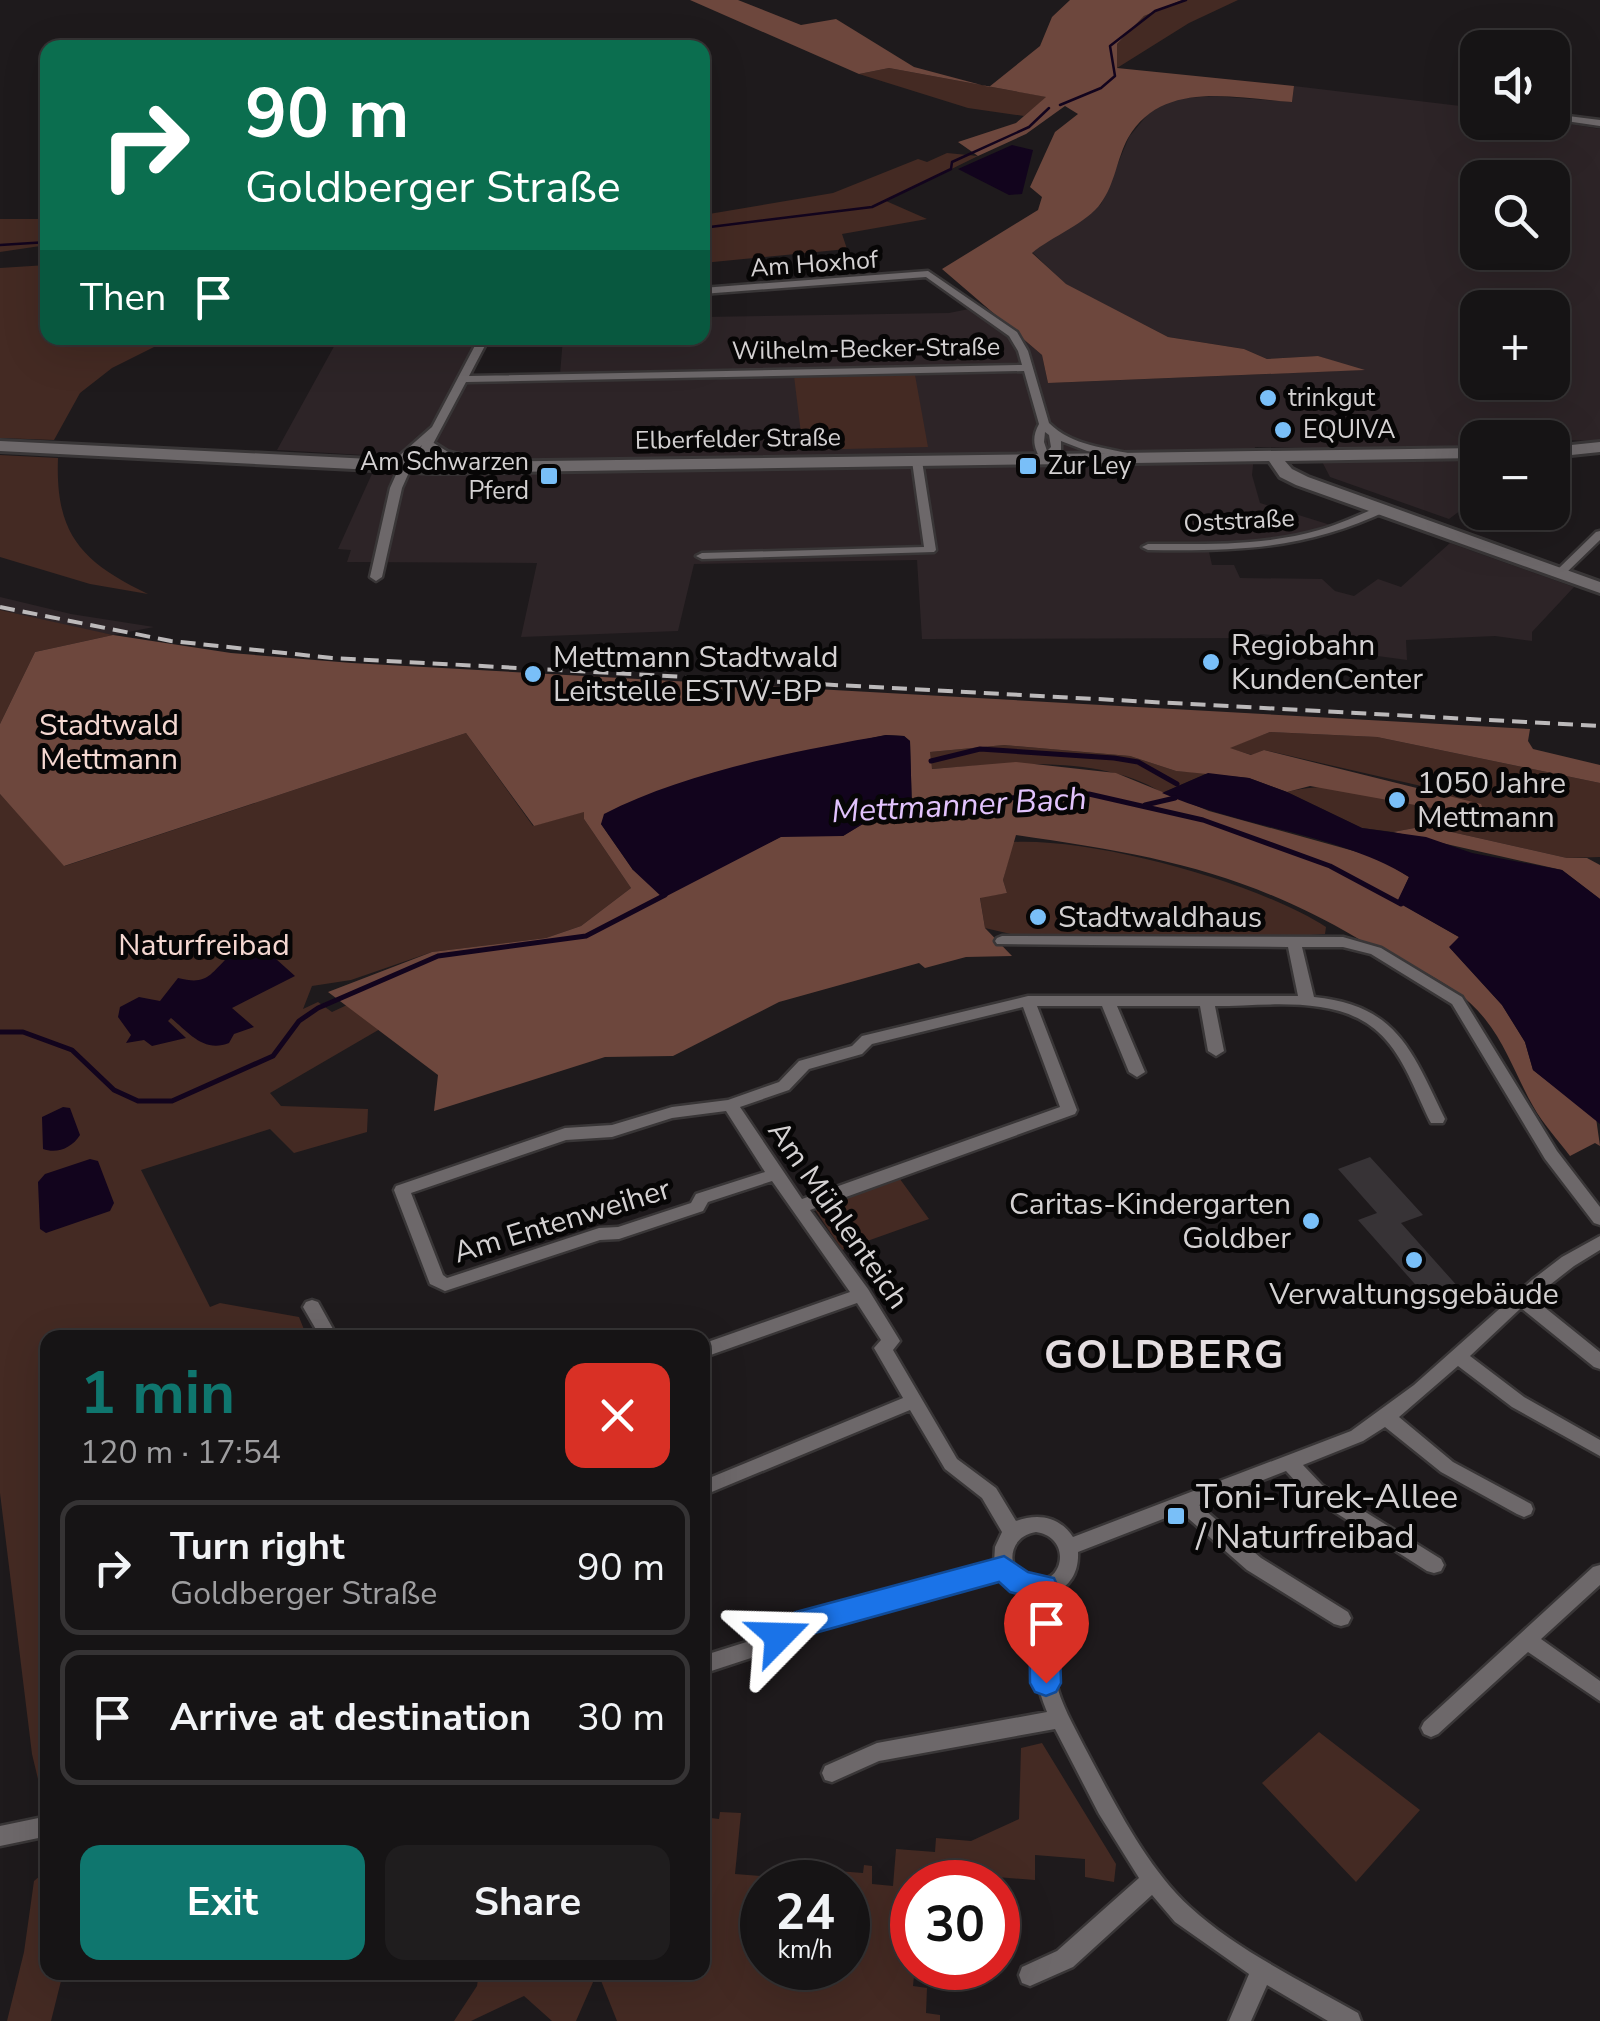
<!DOCTYPE html>
<meta charset="utf-8">
<style>
body{margin:0;font-family:"Nunito Sans",sans-serif;background:#1f1d1e;color:#f1f3f6;height:100vh;display:flex;flex-direction:column;font-size:38px;white-space:nowrap}
*{box-sizing:border-box;margin:0}
p{font-size:32px;color:#9e9ea0}
.icon{flex:none;width:55px;height:55px;fill:none;stroke:currentColor;stroke-width:2;stroke-linecap:round;stroke-linejoin:round}
.map{position:relative;flex:1;overflow:hidden}
.details{position:absolute;left:40px;top:1330px;width:670px;height:650px;display:flex;flex-direction:column;background:#161415;border-radius:20px;box-shadow:0 10px 40px #0002,0 0 0 2px #353334}
.details>*{flex:none}
.top-card{position:absolute;left:40px;top:40px;width:670px;height:305px;border-radius:20px;box-shadow:0 10px 40px #0002,0 0 0 2px #353334;background:#0b6e4f;color:#fff;overflow:hidden}
.tools{position:absolute;left:1460px;top:30px;display:grid;gap:20px}
.tools a{display:grid;place-items:center;width:110px;height:110px;border-radius:20px;background:#161415;box-shadow:0 10px 40px #0002,0 0 0 2px #353334;font-size:50px}
.speed{position:absolute;left:740px;top:1860px;display:flex;gap:20px;font-size:50px;font-weight:700;text-align:center}
.speed>*{display:grid;place-content:center;width:130px;height:130px;border-radius:50%;background:#161415;box-shadow:0 10px 40px #0002,0 0 0 2px #353334;line-height:1}
.speed small{font-size:25px;font-weight:400}
.speed .limit{border:15px solid #d22;background:#fff;color:#111}
.pin{position:absolute;display:grid;place-items:center;width:85px;height:85px;color:#fff;margin:-102px -42px;border-radius:50% 50% 50% 0;rotate:-45deg;box-shadow:0 0 10px #0007}
.pin .icon{rotate:45deg}
.me{position:absolute;width:110px;margin:-55px;rotate:68deg;stroke-linejoin:round;filter:drop-shadow(0 0 8px #0008)}
.turn{display:flex;align-items:center;gap:35px;height:210px;padding:0 40px;font-size:45px}
.turn .icon{width:130px;height:130px;stroke-width:2.5}
.turn b{display:block;font-size:70px;line-height:85px}
.then{display:flex;align-items:center;height:95px;padding:0 40px;background:#0003;gap:20px;font-size:38px}
.round{display:grid;place-items:center;flex:none;width:105px;height:105px;border-radius:20px;background:#1f1d1e}
.summary{display:flex;align-items:center;justify-content:space-between;height:170px;padding:0 40px}
h1{font-size:60px;font-weight:700;line-height:75px;color:#0f766e}
.action{display:flex;gap:20px;margin-top:auto;padding:20px 40px}
.action a{flex:1;height:115px;border-radius:20px;background:#0f766e;color:#fff;font-size:40px;font-weight:700;line-height:115px;text-align:center}
.action a+a{background:#1f1d1e;color:#f1f3f6}
ul{padding:0;list-style:none}
li{display:flex;align-items:center;gap:30px;height:135px;margin:0 20px 15px;padding:0 20px;border:5px solid #353334;border-radius:20px}
li div{flex:1}
li b{display:block;font-size:38px}
li em{font-style:normal}
.map>svg:first-child{display:block}
</style>
<div class="map">
<svg width="1600" height="2021" viewBox="0 0 1600 2021">
<rect width="100%" height="100%" fill="#1e1a1c"/>
<path fill="#2d2427" fill-rule="evenodd" d="M1294 86 1477 108 1478 122 1553 121 1600 129V441L1478 438 1477 445 1451 446 1476 499 1449 519 1330 477 1315 448 1255 447 1252 475 1260 503 1337 527 1291 540 1207 543 1212 565H1234L1240 578 1322 579 1335 591 1354 596 1378 579 1401 587 1450 543 1574 587 1532 632V641L1495 636 1406 640 1407 660 1297 645 1298 637 1260 634 1256 638 922 639 917 560 694 564 678 631 521 637 537 563 347 562 351 550 338 549 380 456 277 450 337 341 300 338H489L473 375 560 374 563 338H702L703 317 949 313 984 306 1042 355 1048 383 1360 370 1318 356 1267 359 1244 349 1168 337 1065 284 1032 252 1101 204 1129 137 1148 114 1171 99 1215 96 1292 102ZM1478 178H1552V252H1478ZM1478 308H1552V382H1478Z
M0 597 71 614 154 627 113 635 91 631 0 610Z"/>
<path fill="#442a23" fill-rule="evenodd" d="M1182 0H1238L1189 23 1117 68V44L1144 16Z
M889 68 1047 97 1024 116 968 108 859 74Z
M947 153 978 156 886 201 927 219 842 234 847 249 703 263V215L833 193 918 159 927 162Z
M0 219H47V245L0 252Z
M47 265 48 338H172L112 368 80 393 54 440 0 438V268Z
M915 375 928 447 803 450 794 376Z
M0 455 58 458C55 535 82 562 148 594L90 584 0 557Z
M0 610 113 635 35 652 0 724Z
M1270 732 1377 737 1600 783V857L1567 858 1425 826 1393 832 1362 828 1287 792C1324 782 1388 789 1430 788L1264 750 1252 755 1228 748Z
M466 733 533 826 586 811 584 819 631 888 581 926 546 938 432 952 351 980 312 986 303 1009 318 1002 332 1012 347 1005 380 1029 270 1093 281 1106 368 1109 367 1132 294 1153 270 1129 141 1170 210 1307 220 1303 299 1317 307 1337 48 1338 44 1804 32 1754 0 1493V794L65 866Z
M1004 745 1130 756 1176 771 1208 773 1162 793C1103 754 999 764 931 769L930 752Z
M1013 842C1096 838 1256 882 1326 927L1325 934 1265 938 1019 936 985 928 980 897 1007 893 1003 880Z
M897 1175 929 1219 842 1250 812 1205Z
M1319 1732 1420 1810 1356 1882 1262 1783Z
M1042 1743 1116 1864 1114 1882 1085 1877V1859L1035 1855V1880L984 1876 983 1882H912V1968H927L926 1977 914 1976 913 1986 927 1988 926 2013 940 2015V2021H617L598 1973 702 1972 703 1817 719 1819 720 1812 741 1813 735 1874 784 1878 786 1867 863 1873 864 1865 872 1866V1884L893 1886 896 1849 935 1852 936 1838 971 1841 1019 1819 1021 1748ZM762 1882H848V1968H762Z
M47 1870 48 1972 63 1973 51 2021H7L24 1952 34 1881Z
M479 1973V1972L597 1973 576 2021H552L524 1996 471 2021H454L477 1986Z"/>
<path fill="#6d473d" fill-rule="evenodd" d="M690 0H738L801 25 836 19 914 67 989 87 1040 46 1052 17 1070 0H1182L1144 16 1117 44V68L1294 86 1292 102C1236 98 1162 79 1128 138 1117 158 1115 184 1101 203 1087 223 1051 237 1032 253L1066 284 1168 337 1244 349 1267 359 1318 356 1365 370 1048 383 1042 355 942 269 1038 210 1042 197 1030 187 1055 132 1078 114 1065 106 1026 134 978 156 958 142 1016 123 1046 97 889 68 859 74Z
M113 635 231 653 352 663 1530 729 1528 741 1533 749 1600 765V783L1377 737 1270 732 1230 748 1251 755 1264 750 1481 804 1484 812 1465 814 1310 786 1287 792 1249 778 1176 771 1130 756 1004 745 930 752 932 769 1016 762 1116 773 1209 811 1379 858 1409 877 1398 902 1459 937 1450 948 1502 1005 1525 1042 1533 1070 1596 1118 1600 1146 1595 1143 1570 1156C1558 1140 1543 1124 1533 1106 1517 1078 1506 1045 1485 1019 1452 977 1401 964 1357 938 1241 870 1147 854 1016 835L1003 880 1007 893 980 898 985 928 1012 956 966 957 925 968 919 963 779 1002 673 1056 605 1057 434 1111 438 1075 328 992 432 952 546 938 581 926 631 888 584 819V812L534 826 466 733 64 866 0 794V724L35 652ZM886 735 904 736 910 741 912 810 871 819 843 836H782L703 876 633 870 601 824 679 786 762 761Z
M1425 826 1567 858H1587L1600 865V899L1562 870 1393 832Z"/>
<path fill="#12041d" d="M1012 145 1033 150 1022 194 1009 195 958 169Z
M886 735 904 736 910 741 912 810 871 819 843 836 781 837 663 898 633 870 601 824 604 814C685 772 796 751 886 735Z
M1208 773 1249 778 1287 792 1362 828 1426 837 1472 853 1562 870 1600 899V1124L1533 1070 1525 1042 1502 1005 1449 947 1459 937 1397 902 1409 877C1340 834 1239 827 1162 793Z
M257 942 295 976 232 1008 254 1027 234 1034 229 1043C204 1053 189 1033 171 1018L168 1021 186 1038 152 1046 144 1040 126 1043 131 1035 118 1017 120 1007 139 997 160 1001 178 978C206 985 209 976 227 958 235 951 247 946 257 942Z
M63 1107 70 1108 80 1135C72 1148 57 1154 43 1149L42 1117Z
M90 1159 98 1161 114 1203 110 1211 46 1233 40 1229 38 1182 45 1174Z"/>
<g fill="none" stroke-linecap="round" stroke-linejoin="round">
<path stroke="#12041d" stroke-width="2.5" d="M1060 105 1101 88 1115 76 1110 46 1155 11 1186 0
M702 228 872 207 951 169 952 162 1029 127 1049 108
M0 245 48 242"/>
<path stroke="#12041d" stroke-width="5" d="M931 761 980 749 1114 758 1138 762 1177 784
M909 803 1089 794 1203 820 1330 866 1401 904
M1145 805 1175 798
M0 1032H23L72 1050 114 1090 138 1101H172L273 1056 299 1021 318 1008 438 956 586 936 665 895"/>
</g>
<path fill="#373336" d="M1370 1157 1423 1215 1401 1223 1468 1298 1438 1310 1358 1220 1377 1213 1338 1169Z"/>
<g fill="none" stroke-linecap="round" stroke-linejoin="round">
<defs>
<path id="street" d="M1552 114 1600 120V126L1552 119Z
M928 271 1017 332 1028 351 1049 423C1072 446 1107 448 1137 455V459L1087 451 1061 441V450L1050 461H1042C1034 449 1031 438 1039 424L1024 371 466 382 426 457 410 470 402 488 382 577 376 581 370 577 390 488 399 468V456L432 427 479 338H489L469 376 1022 365 1018 351 1009 336 926 277 702 294V288ZM1045 432 1049 435 1051 447 1047 451 1044 442ZM422 445 417 455 410 460V457Z
M917 458 922 461 936 550 934 552 702 559 696 556 702 553 924 547 912 461Z
M1385 505 1391 508 1389 510C1305 550 1238 551 1148 550L1142 547 1148 544C1205 544 1264 546 1319 530 1342 524 1363 512 1385 505Z
M1600 531V540L1565 574H1557V570L1596 532Z
M1002 936 1343 937 1381 948 1462 997 1557 1151 1600 1207V1225L1594 1223 1545 1159 1452 1004 1371 954 1343 947H1302L1314 997C1397 1005 1412 1051 1445 1119L1443 1123H1431C1417 1096 1407 1064 1386 1040 1346 993 1271 1006 1215 1006L1224 1051 1216 1056 1208 1051 1200 1006H1117L1145 1072 1137 1077 1129 1072 1102 1006H1037L1077 1110 1075 1114 810 1210 868 1289 897 1336 900 1341 893 1350 957 1459 996 1488 1016 1521C1038 1513 1059 1516 1073 1537L1351 1431 1414 1385 1532 1280 1562 1257 1600 1236V1250L1574 1266 1533 1298 1600 1352V1369L1594 1367 1521 1308 1470 1356 1524 1397 1600 1440V1456L1512 1407 1458 1366 1399 1417 1453 1462 1531 1504 1533 1509 1531 1514 1524 1517 1517 1514 1441 1472 1385 1427 1363 1441 1303 1465 1322 1485 1441 1559 1444 1565 1441 1571 1434 1573 1427 1571 1308 1495 1286 1471 1199 1505 1261 1558 1348 1612 1351 1618 1348 1624 1341 1626 1334 1624 1247 1570 1181 1512 1078 1552C1079 1571 1071 1586 1053 1594 1052 1622 1049 1651 1055 1678 1060 1703 1074 1726 1085 1748 1113 1800 1146 1867 1190 1907 1238 1951 1302 1981 1358 2013L1361 2021H1328L1267 1985 1251 2021H1229L1249 1974 1175 1922 1152 1895 1073 1967 1030 1986 1022 1983 1019 1975 1022 1967 1057 1951 1139 1878 1099 1814 1055 1729 879 1761 832 1782 825 1780 822 1773 825 1766 877 1743 1047 1712C1031 1674 1031 1639 1034 1598L1011 1590 1000 1577 801 1632 769 1652 702 1674V1656L756 1639 796 1617 994 1563 995 1547 1002 1532 982 1498 945 1469 910 1410 702 1496V1481L903 1398 874 1348 881 1340 857 1303 702 1358V1344L850 1292 772 1181 708 1202 703 1211 619 1239 600 1240 445 1291 430 1284 428 1279 394 1190 396 1186 565 1128 612 1125 672 1107 728 1100 779 1082 799 1061 852 1046 862 1036 1028 996H1298L1288 947 997 944 995 941 997 938ZM1023 1007 1060 1107 802 1199 740 1107 789 1090 809 1069 862 1054 872 1044ZM726 1111 765 1172 696 1194 691 1203 618 1227 599 1228 447 1278 443 1275 411 1193 566 1140 612 1137 672 1118ZM1036 1532C1053 1534 1065 1549 1058 1567 1054 1576 1048 1579 1040 1580 1007 1586 1001 1537 1036 1532Z
M312 1300 318 1302 338 1338H321L303 1307 306 1302Z
M1600 1565V1585L1541 1639 1600 1681V1701L1528 1652 1438 1734 1431 1737 1424 1734 1421 1728 1424 1722 1593 1567Z
M48 1816V1836L0 1846V1826Z"/>
<path id="secondary" d="M429 440 448 452 472 458 473 462 1478 448V458L1285 461 1292 469 1308 477 1600 582V593L1296 485 1280 477 1269 461 434 473 0 451V441L452 463 437 459 423 448V442Z
M1600 442V452L1552 457V447Z"/>
</defs>
<use href="#street" stroke="#393637" stroke-width="5"/>
<use href="#secondary" stroke="#393637" stroke-width="6"/>
<use href="#street" fill="#6d686a" fill-rule="evenodd"/>
<use href="#secondary" fill="#6d686a" fill-rule="evenodd"/>
<path stroke="#bcb9ba" stroke-width="4" stroke-dasharray="15 8" stroke-linecap="butt" d="M0 607 171 641 332 658 1600 726"/>
</g>
<path fill="#1a73e8" stroke="#114b97" stroke-width="2.5" d="M1004 1556 1028 1572 1054 1578 1058 1587 1061 1683 1056 1692 1046 1696 1035 1692 1030 1683 1029 1597 1010 1592 999 1582 804 1636 779 1649 768 1645 764 1636 768 1627 796 1612Z"/>
<g fill="#79bff8" stroke="#070606" stroke-width="4">
<circle cx="1268" cy="398" r="10"/>
<circle cx="1283" cy="430" r="10"/>
<rect x="1018" y="456" width="20" height="20" rx="5"/>
<rect x="539" y="466" width="20" height="20" rx="5"/>
<circle cx="1211" cy="662" r="10"/>
<circle cx="533" cy="674" r="10"/>
<circle cx="1397" cy="800" r="10"/>
<circle cx="1038" cy="917" r="10"/>
<circle cx="1311" cy="1221" r="10"/>
<circle cx="1414" cy="1260" r="10"/>
<rect x="1166" y="1506" width="20" height="20" rx="5"/>
</g>
<g text-anchor="middle" dominant-baseline="central" stroke-width="10" stroke-linejoin="round" paint-order="stroke">
<g font-size="25" fill="#d4d1d2" stroke="#070606">
<text transform="translate(814 264) rotate(-4)">Am Hoxhof</text>
<text transform="translate(866 349) rotate(-1)">Wilhelm-Becker-Straße</text>
<text transform="translate(738 439) rotate(-1)">Elberfelder Straße</text>
<text transform="translate(1239 521) rotate(-3)">Oststraße</text>
</g>
<g font-size="25" fill="#d4d1d2" stroke="#070606" text-anchor="start">
<text x="1288" y="398">trinkgut</text>
<text x="1303" y="430">EQUIVA</text>
<text x="529" y="462" text-anchor="end">Am Schwarzen<tspan x="529" dy="29">Pferd</tspan></text>
<text x="1048" y="466">Zur Ley</text>
</g>
<g font-size="30" fill="#d4d1d2" stroke="#070606" text-anchor="start">
<text x="1231" y="645">Regiobahn<tspan x="1231" dy="34">KundenCenter</tspan></text>
<text x="553" y="657">Mettmann Stadtwald<tspan x="553" dy="34">Leitstelle ESTW-BP</tspan></text>
<text x="1417" y="783">1050 Jahre<tspan x="1417" dy="34">Mettmann</tspan></text>
<text x="1058" y="917">Stadtwaldhaus</text>
<text x="1291" y="1204" text-anchor="end">Caritas-Kindergarten<tspan x="1291" dy="34">Goldber</tspan></text>
<text x="1414" y="1294" text-anchor="middle">Verwaltungsgebäude</text>
</g>
<g font-size="30" fill="#f5d8d1" stroke="#070606">
<text x="109" y="725">Stadtwald<tspan x="109" dy="34">Mettmann</tspan></text>
<text x="204" y="945">Naturfreibad</text>
</g>
<g font-size="30" fill="#d4d1d2" stroke="#070606">
<text transform="translate(838 1215) rotate(55)">Am Mühlenteich</text>
<text transform="translate(562 1221) rotate(-17)">Am Entenweiher</text>
</g>
<g font-size="32" font-style="italic" fill="#e2c3fd" stroke="#070606">
<text transform="translate(959 805) rotate(-3)">Mettmanner Bach</text>
</g>
<g font-size="35" fill="#d4d1d2" stroke="#070606" text-anchor="start">
<text x="1196" y="1496">Toni-Turek-Allee<tspan x="1196" dy="40">/ Naturfreibad</tspan></text>
</g>
<g font-size="40" font-weight="bold" letter-spacing="2.5" fill="#e4dde0" stroke="#070606">
<text x="1165" y="1355">GOLDBERG</text>
</g>
</g>
</svg>
<div class="tools">
<a><svg class="icon" aria-label="sound" viewBox="0 0 24 24"><path d="M4 9h4l5-4v14l-5-4H4zM17 9q2 3 0 6"/></svg></a>
<a><svg class="icon" aria-label="search" viewBox="0 0 24 24"><circle cx="10" cy="10" r="6"/><path d="M15 15l6 6"/></svg></a>
<a>+</a>
<a>−</a>
</div>
<div class="speed"><div>24<small>km/h</small></div><div class="limit">30</div></div>
<div class="pin" style="left:1046px;top:1683px;background:#d93025"><svg class="icon" aria-label="arrive" viewBox="0 0 24 24"><path d="M6 21V4h12l-3 4 3 4H6"/></svg></div>
<svg class="me" style="left:779px;top:1636px" viewBox="-20 -20 40 40"><path d="M0-17L14 15 0 8-14 15z" fill="#1a73e8" stroke="#fff" stroke-width="4"/></svg>
<div class="top-card">
<div class="turn"><svg class="icon" aria-label="right" viewBox="0 0 24 24"><path d="M7 20v-9h11M14 6l5 5-5 5"/></svg><div><b>90 m</b>Goldberger Straße</div></div>
<div class="then">Then<svg class="icon" aria-label="arrive" viewBox="0 0 24 24"><path d="M6 21V4h12l-3 4 3 4H6"/></svg></div>
</div>
<section class="details">
<div class="summary"><div><h1>1 min</h1><p>120 m · 17:54</p></div><a class="round" style="background:#d93025;color:#fff"><svg class="icon" aria-label="close" viewBox="0 0 24 24"><path d="M6 6l12 12M18 6L6 18"/></svg></a></div>
<ul>
<li><svg class="icon" aria-label="right" viewBox="0 0 24 24"><path d="M7 20v-9h11M14 6l5 5-5 5"/></svg><div><b>Turn right</b><p>Goldberger Straße</p></div><em>90 m</em></li>
<li><svg class="icon" aria-label="arrive" viewBox="0 0 24 24"><path d="M6 21V4h12l-3 4 3 4H6"/></svg><div><b>Arrive at destination</b></div><em>30 m</em></li>
</ul>
<div class="action"><a>Exit</a><a>Share</a></div>
</section>
</div>
